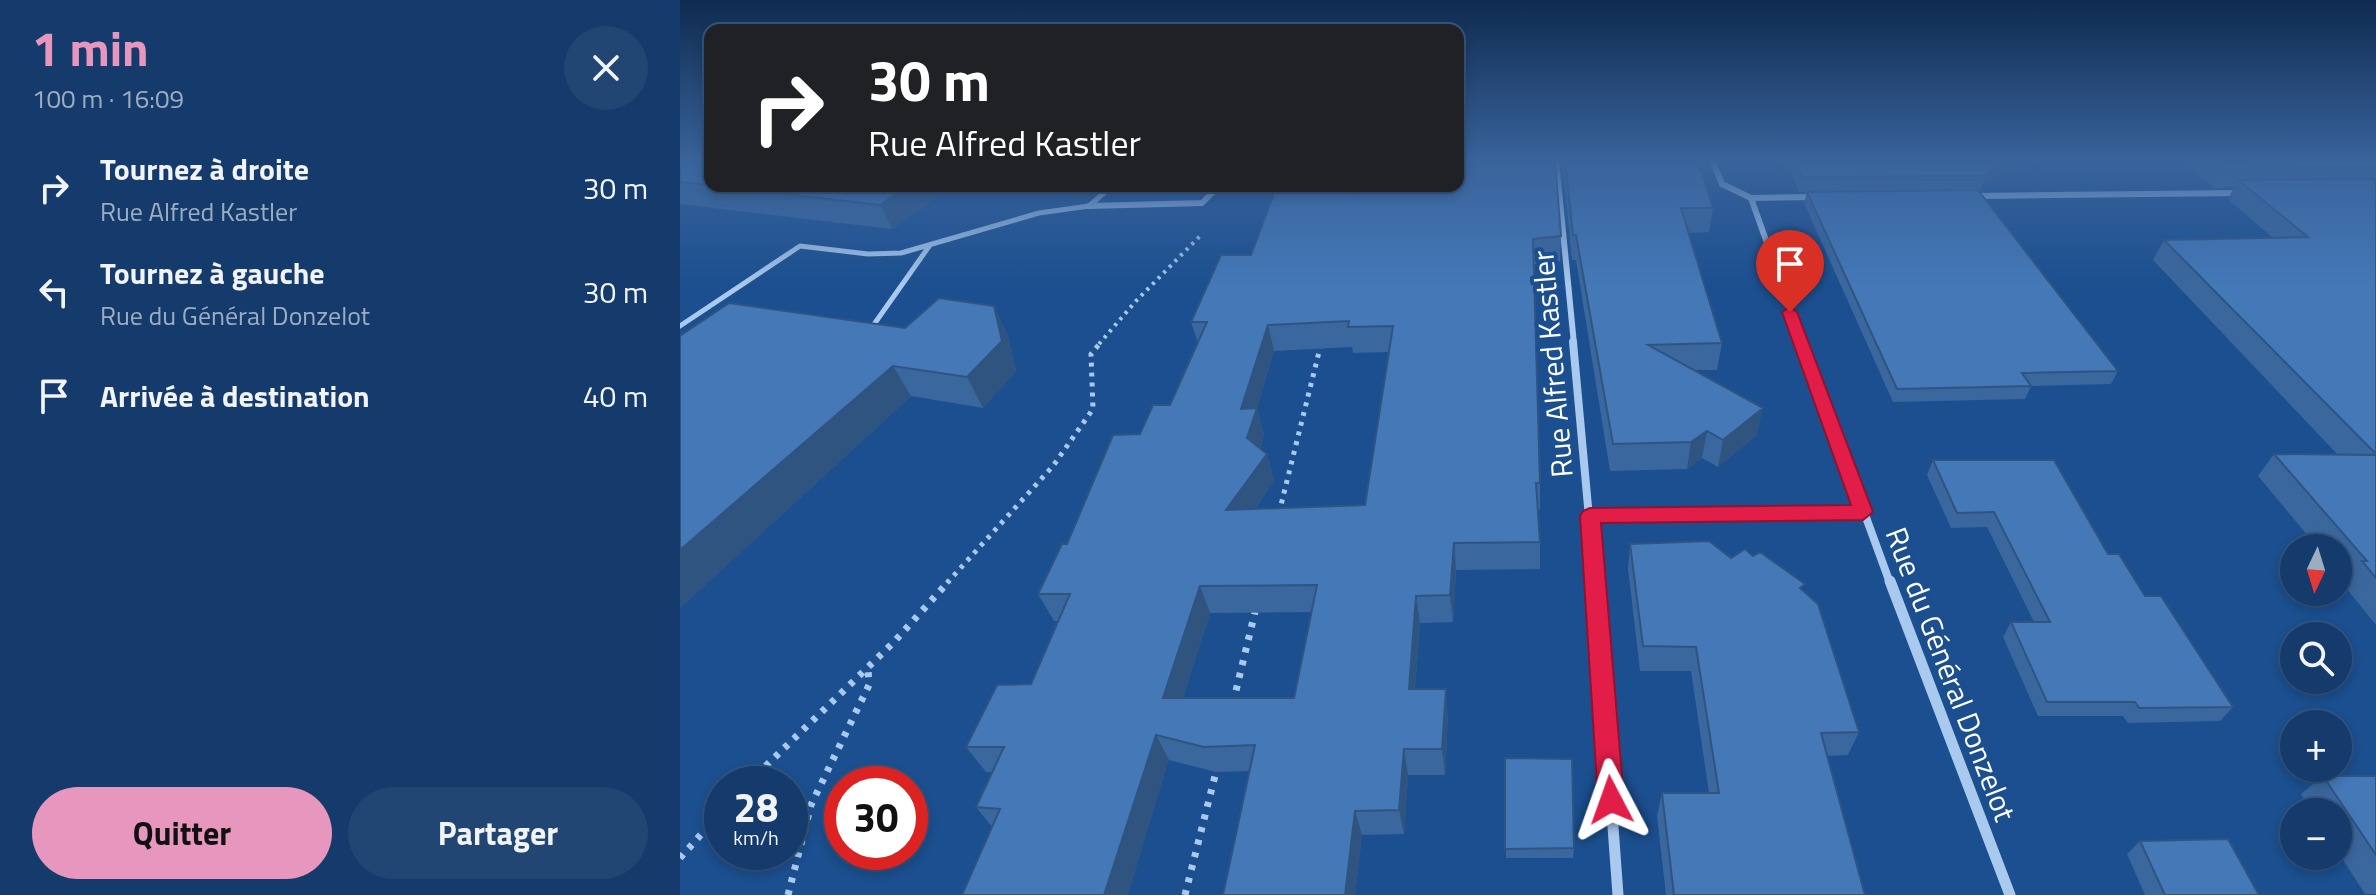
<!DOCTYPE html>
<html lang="fr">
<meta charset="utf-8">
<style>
body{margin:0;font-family:"Titillium Web",sans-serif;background:#214673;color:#f1f3f6;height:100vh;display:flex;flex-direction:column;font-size:30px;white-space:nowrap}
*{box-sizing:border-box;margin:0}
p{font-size:26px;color:#9dadc1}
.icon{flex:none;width:44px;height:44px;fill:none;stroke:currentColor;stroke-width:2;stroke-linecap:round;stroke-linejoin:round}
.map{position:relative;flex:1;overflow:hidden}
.details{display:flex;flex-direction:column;background:#143b6b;width:680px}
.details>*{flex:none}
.top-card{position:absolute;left:24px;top:24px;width:760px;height:168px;border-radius:16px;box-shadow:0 4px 12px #0003,0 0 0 2px #33557e;background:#202124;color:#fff;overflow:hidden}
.needle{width:52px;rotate:184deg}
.buttons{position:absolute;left:1600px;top:534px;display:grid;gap:16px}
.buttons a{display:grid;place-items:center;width:72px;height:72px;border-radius:50%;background:#143b6b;box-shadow:0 4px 12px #0003,0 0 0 2px #33557e;font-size:40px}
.speed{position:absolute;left:24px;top:766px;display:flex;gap:16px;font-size:40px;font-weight:700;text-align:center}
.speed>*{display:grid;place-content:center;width:104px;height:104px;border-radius:50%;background:#143b6b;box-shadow:0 4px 12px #0003,0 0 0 2px #33557e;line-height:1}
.speed small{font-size:20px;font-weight:400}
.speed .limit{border:12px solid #d22;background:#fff;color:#111}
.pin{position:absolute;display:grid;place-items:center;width:68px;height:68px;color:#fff;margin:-82px -34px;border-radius:50% 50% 50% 0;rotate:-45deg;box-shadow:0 0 8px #0007}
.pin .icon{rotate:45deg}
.me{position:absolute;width:88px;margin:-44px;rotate:356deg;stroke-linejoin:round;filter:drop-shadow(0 0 6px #0008)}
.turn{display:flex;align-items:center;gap:28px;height:168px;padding:0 32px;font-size:36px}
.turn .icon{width:104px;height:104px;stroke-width:2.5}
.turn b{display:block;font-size:56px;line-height:68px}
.round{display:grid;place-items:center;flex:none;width:84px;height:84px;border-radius:42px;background:#214673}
.head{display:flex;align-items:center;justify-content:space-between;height:136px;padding:0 32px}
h1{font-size:48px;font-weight:700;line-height:60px;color:#e797bd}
.button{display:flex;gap:16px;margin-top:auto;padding:16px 32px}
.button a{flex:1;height:92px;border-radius:48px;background:#e797bd;color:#111;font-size:32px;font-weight:700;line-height:92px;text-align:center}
.button a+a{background:#214673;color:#f1f3f6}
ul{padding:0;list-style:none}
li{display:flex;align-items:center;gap:24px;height:104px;padding:0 32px}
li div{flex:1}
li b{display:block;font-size:30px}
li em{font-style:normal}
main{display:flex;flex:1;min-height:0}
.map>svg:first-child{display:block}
</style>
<main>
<section class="details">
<div class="head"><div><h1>1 min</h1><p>100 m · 16:09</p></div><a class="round"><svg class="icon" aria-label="close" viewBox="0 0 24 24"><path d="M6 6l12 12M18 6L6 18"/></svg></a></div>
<ul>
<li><svg class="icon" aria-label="right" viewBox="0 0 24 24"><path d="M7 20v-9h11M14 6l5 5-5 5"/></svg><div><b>Tournez à droite</b><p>Rue Alfred Kastler</p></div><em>30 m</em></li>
<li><svg class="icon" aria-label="left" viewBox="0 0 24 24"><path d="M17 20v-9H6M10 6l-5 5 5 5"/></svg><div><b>Tournez à gauche</b><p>Rue du Général Donzelot</p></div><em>30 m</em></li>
<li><svg class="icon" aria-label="arrive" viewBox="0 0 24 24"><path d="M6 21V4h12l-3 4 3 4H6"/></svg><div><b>Arrivée à destination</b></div><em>40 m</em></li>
</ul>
<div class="button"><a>Quitter</a><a>Partager</a></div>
</section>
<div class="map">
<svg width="1696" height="895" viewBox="0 0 1696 895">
<rect width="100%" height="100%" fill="#1b4f8f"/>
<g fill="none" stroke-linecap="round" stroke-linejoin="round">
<path stroke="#a9c9ee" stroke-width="4" stroke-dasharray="3 5" stroke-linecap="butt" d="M419 344 456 301 520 236"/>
<path stroke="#a9c9ee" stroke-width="5" stroke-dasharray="4 6" stroke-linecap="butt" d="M599 513 641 344
M267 583 373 466 413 409 411 354 421 342"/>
<path stroke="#a9c9ee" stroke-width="7" stroke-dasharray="5 8" stroke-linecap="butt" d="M553 703 575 612
M67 784 213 643 269 581
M0 858 42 811
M108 895 131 805 189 685 188 668
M505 895 536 772"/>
<path stroke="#a9c9ee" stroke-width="5" d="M0 326 120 246 188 254 221 253 359 213 409 206 432 186
M190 330 250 245"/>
<path stroke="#a9c9ee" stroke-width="6" d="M876 160 894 344
M1032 160 1042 184 1071 198 1135 197
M1293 196 1559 193
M1071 198 1123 344
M409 206 522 203 539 186"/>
<path stroke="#a9c9ee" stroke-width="8" d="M893 342 915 583
M1122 342 1210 583
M910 516 1183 512"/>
<path stroke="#a9c9ee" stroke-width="11" d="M915 581 938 895
M1210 581 1330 895"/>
</g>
<path fill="#3a679d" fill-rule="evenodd" d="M0 160H30V186H272L212 229 0 204Z
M882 160H1011L1033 208 1029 232 1008 233 1042 343 1037 370H1014L1077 435 1038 467 1022 458 1007 469 930 471 896 260H892Z
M1106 160H1336L1300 190 1119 192Z
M1502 160H1696V625L1662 583 1665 580 1658 572V548H1638L1578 476 1594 454 1658 455 1473 260 1484 240 1593 238 1548 199 1554 187 1534 188Z
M597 186H686L685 188 881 236 880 261 854 264 860 483V510H858L860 542V569L776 570 773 622 740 623 735 689 768 715 765 775H728L724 834 682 835 675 895H543L570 771 536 772 489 760 312 827 296 807 312 772H306L286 747 351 684 378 621H374L358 594 387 544 460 434 490 405 518 343 511 322 571 255ZM672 347 673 353 709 352 685 505 575 509 594 481 587 454 580 449 584 435 577 408 594 351ZM632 612 614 698H503L530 613Z
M1127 192 1438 371 1431 384 1351 386 1345 399 1213 402 1124 203Z
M314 306 328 336 336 371 303 408 231 396 0 608 225 328Z
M1253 460 1428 554 1465 596 1553 707 1540 721 1448 723 1443 716H1358L1323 637 1331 622H1354L1307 527 1271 528 1247 475Z
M950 544 1051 558 1073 556 1123 590 1179 732 1168 755 1147 756 1185 895H986L977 816 982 793H1029L1011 671H960L948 569Z
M825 758 894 848 893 858H826Z
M1643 776H1696V894H1685L1658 852V812H1632L1621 794Z
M1460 841 1579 895H1465L1447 854Z"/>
<path fill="#305480" d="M1324 160H1336L1300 190 1305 176Z
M227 186H272L212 229 200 205Z
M676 186H686L678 217 674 193Z
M314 306 328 336 336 371 303 408 287 377Z
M588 325 594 351 577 408 584 435 575 465 561 409Z
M213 366 231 396 0 608V550Z
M1083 408 1077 435 1038 467 1043 440Z
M1027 431 1022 458 1007 469 1011 442Z
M587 454 594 481 555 537 546 510Z
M774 543 776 570 773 622 770 595Z
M520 586 530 613 495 724 483 698Z
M736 596 740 623 733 715 729 689Z
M766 689 768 715 765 775 762 749Z
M476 735 489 760 448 895H424Z
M724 749 728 775 724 834 719 810Z
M675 811 682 835 675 895H665Z"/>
<path fill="#4478b7" stroke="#305480" stroke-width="2" fill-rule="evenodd" d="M0 160H30V185L0 182Z
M778 160H875L881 236 853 239 860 483H856L860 542 774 543 770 595 736 596 729 689H766L762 749H724L719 810 675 811 665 895H543L575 745 524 747 476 735 424 895H282L320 809 296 807 324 747H286L317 685 351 684 390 594H358L382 544H387L433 435 460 434 473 405H490L527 322H511L541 255H571L597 186H676L674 193 690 186H778ZM669 321 668 327 713 326 685 505 546 510 587 454 567 438 577 408 561 409 588 325ZM637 585 614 698H483L520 586Z
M885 160H1011L1018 163 1033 208H1001L1042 343 968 345 1083 408 1043 440 1027 431 1011 442 933 444 896 235H893Z
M1115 160H1324L1305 176 1122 177Z
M1534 160H1696V167L1544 169Z
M1696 179V454L1484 240 1628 237 1558 180Z
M36 186H227L200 205Z
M1298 190 1438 371 1342 373 1351 386 1217 389 1127 192Z
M259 298 314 306 322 341 287 377 213 366 0 550V336L49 303 225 328Z
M1594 454 1696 455V578L1682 561H1687Z
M1253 460H1374L1428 554H1439L1465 596H1481L1553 707 1459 708 1455 702H1367L1331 622H1370L1314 512 1277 513Z
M1029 541 1051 558 1065 549 1073 556 1080 552 1125 584 1120 588 1138 604 1179 732 1141 733 1185 895H994L982 793H1039L1016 647 963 646 950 544Z
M825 758 892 759 894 848 825 849Z
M1643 776H1696V855Z
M1548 839 1579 895H1485L1460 841Z"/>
<linearGradient id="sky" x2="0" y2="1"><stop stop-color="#0f2b4f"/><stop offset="0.56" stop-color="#39639b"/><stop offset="1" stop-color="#39639b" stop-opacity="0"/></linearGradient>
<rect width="1696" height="286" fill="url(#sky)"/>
<path fill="#e11d48" stroke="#92132f" stroke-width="2" d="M1110 307 1117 312 1193 512 1183 520 921 523 944 800 940 809 931 812 922 809 918 800 900 516 903 511 910 508 1171 505 1102 312Z"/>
<g text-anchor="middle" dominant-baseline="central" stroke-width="8" stroke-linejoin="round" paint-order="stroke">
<g font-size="30" fill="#fff" stroke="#1b4f8f">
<text transform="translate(872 364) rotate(-95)">Rue Alfred Kastler</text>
<text transform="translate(1271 674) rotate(69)">Rue du Général Donzelot</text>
</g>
</g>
</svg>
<div class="buttons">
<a><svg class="needle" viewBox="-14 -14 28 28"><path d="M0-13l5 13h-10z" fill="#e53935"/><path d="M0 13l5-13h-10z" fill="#9dadc1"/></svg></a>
<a><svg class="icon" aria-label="search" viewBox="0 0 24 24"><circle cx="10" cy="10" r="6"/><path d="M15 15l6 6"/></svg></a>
<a>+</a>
<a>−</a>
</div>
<div class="speed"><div>28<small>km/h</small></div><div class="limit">30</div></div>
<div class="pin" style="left:1110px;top:312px;background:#d93025"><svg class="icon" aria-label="arrive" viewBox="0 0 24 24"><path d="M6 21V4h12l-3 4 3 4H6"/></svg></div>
<svg class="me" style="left:931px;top:800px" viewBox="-20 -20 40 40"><path d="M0-17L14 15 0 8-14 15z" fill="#e11d48" stroke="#fff" stroke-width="4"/></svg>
<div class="top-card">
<div class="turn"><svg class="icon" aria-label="right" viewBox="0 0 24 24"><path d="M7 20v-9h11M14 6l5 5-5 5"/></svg><div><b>30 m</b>Rue Alfred Kastler</div></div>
</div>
</div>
</main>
